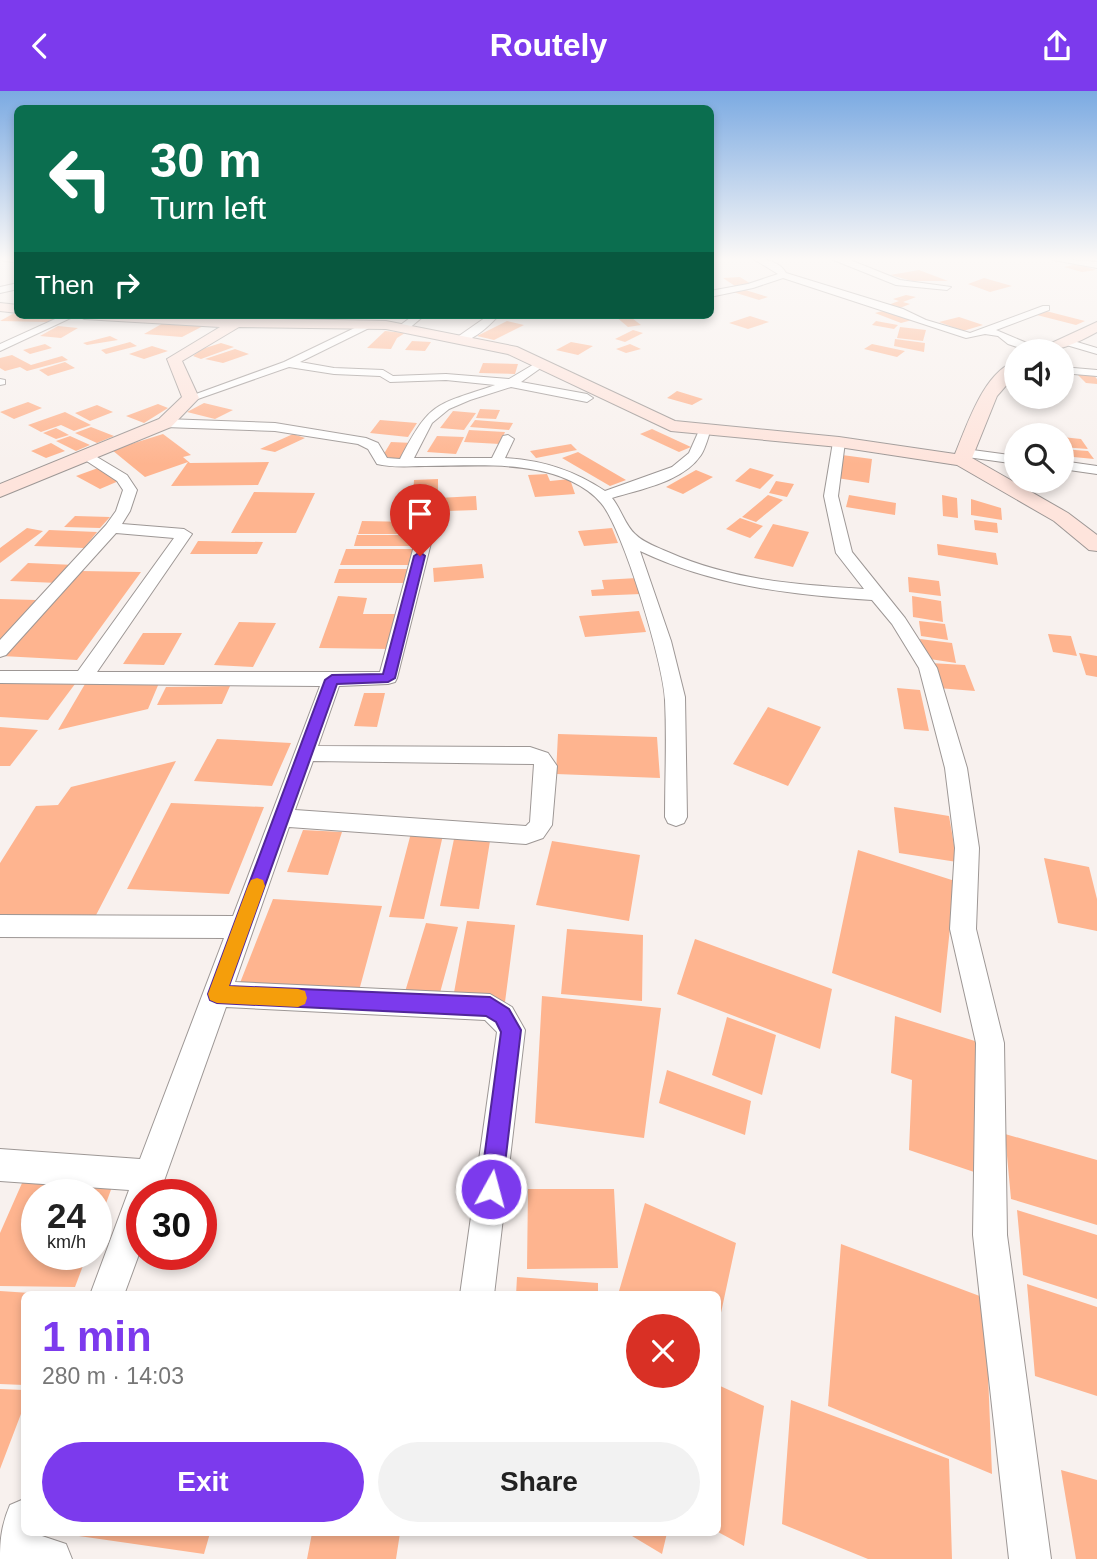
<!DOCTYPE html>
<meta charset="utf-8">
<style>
body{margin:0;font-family:Helvetica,sans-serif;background:#f2f2f2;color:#222;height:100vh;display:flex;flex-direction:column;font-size:26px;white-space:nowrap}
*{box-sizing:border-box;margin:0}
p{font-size:23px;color:#767676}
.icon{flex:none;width:38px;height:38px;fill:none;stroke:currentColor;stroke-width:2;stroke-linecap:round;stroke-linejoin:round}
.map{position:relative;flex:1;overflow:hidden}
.details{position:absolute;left:21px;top:1200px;width:700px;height:245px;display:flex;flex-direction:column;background:#fff;border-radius:10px;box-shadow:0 4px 10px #0003}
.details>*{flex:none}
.guide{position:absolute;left:14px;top:14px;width:700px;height:214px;border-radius:10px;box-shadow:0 4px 10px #0003;background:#0b6e4f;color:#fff;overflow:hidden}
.tools{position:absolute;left:1004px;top:248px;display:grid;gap:14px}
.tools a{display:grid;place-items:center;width:70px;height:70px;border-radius:50%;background:#fff;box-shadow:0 4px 10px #0003;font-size:35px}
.speed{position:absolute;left:21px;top:1088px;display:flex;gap:14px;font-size:35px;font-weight:700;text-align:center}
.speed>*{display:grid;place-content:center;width:91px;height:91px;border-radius:50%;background:#fff;box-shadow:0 4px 10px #0003;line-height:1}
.speed small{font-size:18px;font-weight:400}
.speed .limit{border:10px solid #d22;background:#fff;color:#111}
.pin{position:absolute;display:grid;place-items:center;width:60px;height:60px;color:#fff;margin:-72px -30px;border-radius:50% 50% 50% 0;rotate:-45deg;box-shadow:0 0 7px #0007}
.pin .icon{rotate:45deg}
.me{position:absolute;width:77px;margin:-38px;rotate:7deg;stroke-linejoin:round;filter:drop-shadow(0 0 5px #0008)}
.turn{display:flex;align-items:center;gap:24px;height:147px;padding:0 21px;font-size:32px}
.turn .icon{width:91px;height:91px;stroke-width:2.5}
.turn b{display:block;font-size:49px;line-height:60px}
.then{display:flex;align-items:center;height:66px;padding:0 21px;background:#0003;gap:14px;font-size:26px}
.round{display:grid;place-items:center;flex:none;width:74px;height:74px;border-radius:37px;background:#f2f2f2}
.overview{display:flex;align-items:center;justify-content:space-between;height:119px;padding:0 21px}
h1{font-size:42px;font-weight:700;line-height:52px;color:#7c3aed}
.primary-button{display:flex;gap:14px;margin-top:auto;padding:14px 21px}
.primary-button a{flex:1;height:80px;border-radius:42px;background:#7c3aed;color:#fff;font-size:28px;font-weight:700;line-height:80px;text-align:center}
.primary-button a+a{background:#f2f2f2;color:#222}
header{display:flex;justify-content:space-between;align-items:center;height:91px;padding:0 21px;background:#7c3aed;color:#fff;font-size:32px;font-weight:700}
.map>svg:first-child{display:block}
</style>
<header><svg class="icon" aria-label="back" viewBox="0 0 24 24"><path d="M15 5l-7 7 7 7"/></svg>Routely<svg class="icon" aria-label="share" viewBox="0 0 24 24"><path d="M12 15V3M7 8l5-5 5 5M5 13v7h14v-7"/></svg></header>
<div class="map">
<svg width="1097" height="1468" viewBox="0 0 1097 1468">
<rect width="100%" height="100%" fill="#f8f1ee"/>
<path fill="#feb48f" d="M1078 173 1096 179 1082 181 1064 176Z
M919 179 948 190H912L890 184Z
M740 186 751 193 735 195 723 187Z
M984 187 1012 195 990 201 968 193Z
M742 198 768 206 759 209 733 201Z
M906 204 916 206 903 211 910 213 900 217 888 214 899 210 893 208Z
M886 219 912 229 901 232 875 222Z
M1042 219 1085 230 1076 234 1033 223Z
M18 220V224H60L49 231 0 230Z
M628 224 641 234 628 236 615 225Z
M750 225 769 231 748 238 729 232Z
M959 226 983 234 963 240 939 231Z
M507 230 524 234 494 249 477 245Z
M876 230 898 234 894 238 872 234Z
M165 231 207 233 182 246 144 243Z
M58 235 78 237 61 247 40 245Z
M900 236 926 239 923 250 897 247Z
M633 239 643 242 625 251 615 248Z
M385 240 405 242 397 247 391 258 367 257Z
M110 245 118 249 87 254 83 252Z
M895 248 925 252 924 261 894 255Z
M412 250 431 251 425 260 405 259Z
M130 251 137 255 106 263 101 259Z
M571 251 593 255 578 264 556 259Z
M221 252 234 256 201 268 193 265 202 258Z
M45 253 52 257 30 263 23 259Z
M630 253 641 258 626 262 616 258Z
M872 253 905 260 897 266 864 258Z
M152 255 168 260 144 268 129 263Z
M235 258 249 263 223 272 205 268Z
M12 264 31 274 62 265 68 269 27 280 20 276 5 280 0 277V267Z
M65 271 75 277 48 285 39 279Z
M483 272 518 273 515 283 479 282Z
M1076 282H1092L1097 288V293L1086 292Z
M677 300 703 308 692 314 667 307Z
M28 311 42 317 14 328 0 321Z
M204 312 233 319 215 328 187 321Z
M158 313 168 317 144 332 126 325Z
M97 314 113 321 90 330 75 322Z
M480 318 500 319 496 328 476 327Z
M453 320 476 322 464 339 440 337Z
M65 321 91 334 74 340 61 334 41 341 28 334Z
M380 329 417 332 408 346 370 342Z
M475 329 513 332 509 339 470 336Z
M91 336 114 345 97 352 75 342Z
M56 337 69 344 56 348 43 342Z
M652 338 691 356 679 361 640 343Z
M469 339 505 341 500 353 464 351Z
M163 343 191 364 183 366 190 372 269 371 258 394 171 395 188 371 145 386 112 359Z
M293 343 305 347 275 361 260 358Z
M70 345 90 354 76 360 56 350Z
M437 345 464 346 456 363 427 361Z
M1062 346 1081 348 1088 358 1062 356Z
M391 351 413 352 404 368 382 366Z
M51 352 65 360 46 367 31 360Z
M571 353 577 359 536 367 530 360Z
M1062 358 1088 360 1094 368 1063 365Z
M578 361 626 389 610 395 562 367Z
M842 364 872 368 869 392 837 387Z
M98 377 121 389 100 398 76 385Z
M750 377 774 384 760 398 735 390Z
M696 379 713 386 683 403 666 396Z
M547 383 550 390 570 388 575 403 535 406 528 384Z
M438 388V407L476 405 477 419 418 421 419 408H413L414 389Z
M776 390 794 393 787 406 769 402Z
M254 401 315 402 296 442H231Z
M768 404 783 409 756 431 742 426Z
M849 404 896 412 895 424 846 416Z
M942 404 957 407 958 427 943 425Z
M971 408 1001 417 1002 429 971 424Z
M75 425 110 426 100 437 64 436Z
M740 427 763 435 750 447 726 438Z
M974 429 997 432 998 442 975 439Z
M362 430 413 431 410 443H358Z
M773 433 809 441 793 476 754 467Z
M27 437 43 440 0 472V457Z
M612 437 618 452 584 455 578 440Z
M49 439 97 441 84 457 34 455Z
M357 444H416L413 455H354Z
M198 450 263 451 257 463H190Z
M937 453 996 462 998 474 938 464Z
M346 458H419L415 474H340Z
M28 472 75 474 58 492 10 490Z
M482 473 484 487 434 491 433 477Z
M339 478H413L410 492H334Z
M81 480 141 481 77 569 2 565Z
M908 486 939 490 941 505 909 501Z
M637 487 641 503 592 505 591 499 604 498 602 489Z
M338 505 367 507 363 523H402L392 558 319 557Z
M912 505 941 510 943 531 913 526Z
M0 508 36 509 0 550Z
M639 520 646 541 585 546 579 525Z
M919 530 945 533 948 549 921 545Z
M239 531 276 532 253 576 214 574Z
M143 542H182L164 574 123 573Z
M1048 543 1071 545 1077 565 1053 561Z
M920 548 952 552 956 572 923 567Z
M1079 562 1097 565V586L1086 584Z
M930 572 965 574 975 600 938 597Z
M0 589 75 593 48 629 0 626Z
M159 592 148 618 58 639 85 593Z
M230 595 222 613 157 614 166 596Z
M897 597 920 599 929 640 904 638Z
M364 602H385L377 636 354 635Z
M768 616 821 636 788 695 733 673Z
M0 636 38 639 10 675H0Z
M558 643 657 646 660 687 556 683Z
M217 648 291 652 272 695 194 690Z
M176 670 94 828 0 826V772L36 715 58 714 71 696Z
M171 712 264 716 229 803 127 798Z
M894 716 949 725 957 771 899 762Z
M303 739 342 741 328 784 287 781Z
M411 742 443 744 424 828 389 826Z
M454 748 490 750 479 818 440 815Z
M552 750 640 764 629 830 536 814Z
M858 759 955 790 941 922 832 882Z
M1044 767 1089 776 1097 808V840L1058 832Z
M273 808 382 815 357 907 238 897Z
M467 830 515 834 505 911 453 907Z
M426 832 458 836 438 909 404 904Z
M567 838 643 844 642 910 561 903Z
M695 848 832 898 820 958 677 903Z
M542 905 661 917 644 1047 535 1032Z
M895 925 978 951 980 1083 909 1059 912 989 891 982Z
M727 926 776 944 762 1004 712 984Z
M667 979 751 1010 745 1044 659 1012Z
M1005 1043 1097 1069V1134L1011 1108Z
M26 1083 116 1085 97 1137 96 1104H37V1164H87L75 1196 0 1195V1142Z
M528 1098H614L618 1177 527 1178Z
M645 1112 736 1152 719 1231 718 1204H627L619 1200Z
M1017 1119 1097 1144V1208L1023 1184Z
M841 1153 985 1207 992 1383 828 1315Z
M517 1186 598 1192V1204H516Z
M1027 1193 1097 1216V1305L1035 1285Z
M0 1200 30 1202 24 1204V1294L0 1293Z
M718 1294 764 1315 744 1455 718 1441Z
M0 1298 24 1299V1315L0 1378Z
M791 1309 949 1368 952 1468H868L782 1433Z
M1061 1379 1097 1389V1468H1076Z
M58 1442H210L204 1463Z
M312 1442H400L396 1468H307Z
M627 1442H667L662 1463Z"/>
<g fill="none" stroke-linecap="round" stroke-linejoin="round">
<defs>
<path id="street" d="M0 167H18V172L0 169Z
M752 167C765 167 780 171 786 182L903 218 926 229 970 242 1043 215H1049V219L996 239 1046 260 1032 261 1008 253 998 245 985 243 966 247 783 187 753 197 710 206V200L748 193 778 183Z
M845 167 900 189 951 196 947 199 896 194 831 168Z
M1050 167 1097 171V177L1054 169Z
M18 192V198L0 202V196Z
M64 224H77L0 260V253Z
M414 224H425L407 239H399V235Z
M489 224H499C489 235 472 252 456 251V247Z
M367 231 371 232V236L300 271 334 277 383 279 393 285 446 283 509 288 541 269 545 270V274L521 291 587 303 593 307 587 311 511 296 470 309 449 318 432 332 414 367H492L503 345 508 344 514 348 505 367C542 369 574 379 605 400L672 376 689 362 701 335H709L711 338C708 346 706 356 701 364 683 391 641 398 612 407 621 418 625 434 635 443 644 452 657 456 668 461 731 489 797 494 864 498L836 462 824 405 833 351 839 347 845 351 838 405 852 461 905 527 937 577 967 677 979 757 976 838 1004 952 1007 1144 1051 1468H1009L973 1144 976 952 950 838 955 757 945 677 919 577 892 533 872 509C791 504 714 495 640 460L671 550 685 606 687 726 684 732 676 735 668 732 665 726C665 687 667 648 665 609 664 574 623 437 601 412 586 394 559 383 536 379 500 372 462 375 425 375 408 375 394 377 377 373L368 358 358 353 275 340 165 336 159 332 165 328 275 332 366 347 378 352 387 367 400 368C431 309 435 315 495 294L446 289 390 291 380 285 334 283 289 276 195 309 185 307 284 271Z
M1067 248 1097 257V263L1063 253V249Z
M1062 276 1097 279V285L1062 282Z
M0 288 5 289V293L0 294Z
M965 358 1017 365V373L960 365V359Z
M87 360 127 384 137 399 130 420 122 433 184 438 192 443 97 581H380L418 440 426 435 434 440 397 587 395 591 388 593 339 595 318 655 530 656 548 662 557 675 552 734 543 747 526 753 289 736 235 891 490 903 512 916 525 939 494 1204H460L497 941 485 929 226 916 159 1104H142V1155L124 1204H90L129 1099 0 1090V1058L140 1068 224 847 0 846V824L233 825 320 595 0 592V580H78L174 447 116 442 6 564 0 566V549L106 434 116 420 123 399 117 390 82 367V361ZM313 670 534 673 530 731 526 735 295 719Z
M1062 370 1097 375V383L1062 378Z
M24 1408V1442H40L39 1444 66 1453 72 1468H0C0 1447 2 1433 10 1414Z"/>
<path id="secondary" d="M0 212 18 214V222L0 220Z
M77 224 386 230 517 256 675 330 839 346 955 363C967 335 984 279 1017 270V282L997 305 972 367 1068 422 1097 444V460L1089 459 1054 430 957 374 839 356 671 340 508 263 386 238 239 236 182 270 199 307 171 336 0 406V393L159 328 182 306 167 268 220 236 84 228Z
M1097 231V241C1075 253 1058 261 1032 261Z"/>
</defs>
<use href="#street" stroke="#9d9795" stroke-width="2"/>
<use href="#secondary" stroke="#9d9795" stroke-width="2"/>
<use href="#street" fill="#fff" fill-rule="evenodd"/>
<use href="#secondary" fill="#fee4dc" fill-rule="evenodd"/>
</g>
<linearGradient id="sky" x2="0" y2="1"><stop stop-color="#7baae2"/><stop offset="0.45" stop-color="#fcf9f7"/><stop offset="1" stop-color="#fcf9f7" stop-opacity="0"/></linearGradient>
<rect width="1097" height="373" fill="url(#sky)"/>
<path fill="#7c3aed" stroke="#51269a" stroke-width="2" d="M420 461 425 465 395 587 388 591 337 593 229 895 490 906 509 918 521 939 502 1098 499 1106 491 1109 483 1106 480 1098 501 941 496 931 486 925 217 912 210 909 208 903 325 589 332 584 383 583 414 465Z"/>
<path fill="#f59e0b" d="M257 787 263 789 265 795 229 895 298 898 305 900 307 907 305 913 298 916 217 912 210 909 208 903 248 795 251 789Z"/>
</svg>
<div class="tools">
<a><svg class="icon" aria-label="sound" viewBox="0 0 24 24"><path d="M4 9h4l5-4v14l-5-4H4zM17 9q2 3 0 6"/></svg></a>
<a><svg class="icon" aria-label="search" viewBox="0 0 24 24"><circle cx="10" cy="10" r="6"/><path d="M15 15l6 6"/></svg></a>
</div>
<div class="speed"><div>24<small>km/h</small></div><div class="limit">30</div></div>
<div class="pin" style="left:420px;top:465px;background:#d93025"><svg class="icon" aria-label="arrive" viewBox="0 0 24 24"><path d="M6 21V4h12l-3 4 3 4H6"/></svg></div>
<svg class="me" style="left:491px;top:1098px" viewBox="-20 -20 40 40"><circle r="17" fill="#7c3aed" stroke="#fff" stroke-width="3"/><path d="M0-11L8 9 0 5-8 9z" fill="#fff"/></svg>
<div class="guide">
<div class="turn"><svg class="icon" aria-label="left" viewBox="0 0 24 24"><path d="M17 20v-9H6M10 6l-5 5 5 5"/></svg><div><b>30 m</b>Turn left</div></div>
<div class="then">Then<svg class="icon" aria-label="right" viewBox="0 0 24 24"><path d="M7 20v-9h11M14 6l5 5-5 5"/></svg></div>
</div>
<section class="details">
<div class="overview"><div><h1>1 min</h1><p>280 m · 14:03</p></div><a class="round" style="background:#d93025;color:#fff"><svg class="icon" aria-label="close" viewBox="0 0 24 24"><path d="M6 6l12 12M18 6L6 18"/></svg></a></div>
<div class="primary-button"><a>Exit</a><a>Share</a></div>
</section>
</div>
